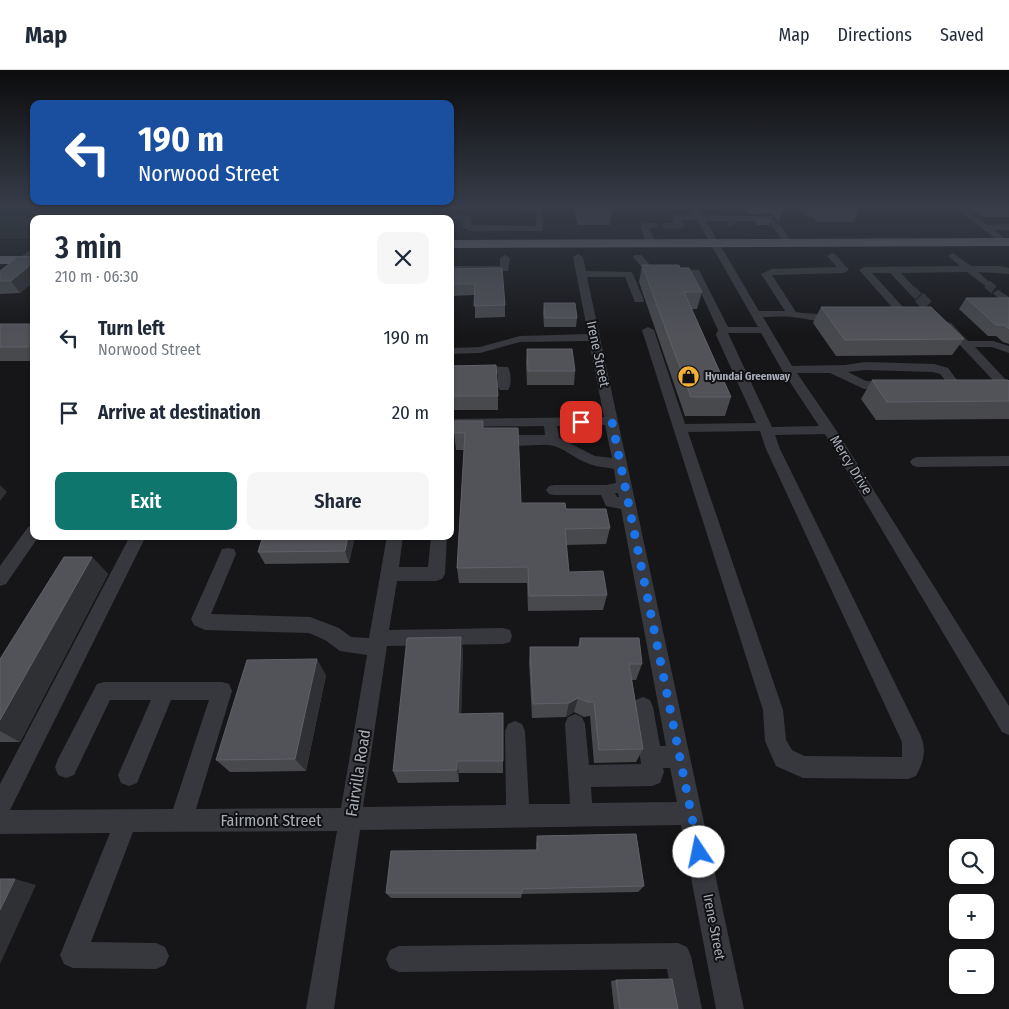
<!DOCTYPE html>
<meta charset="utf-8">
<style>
body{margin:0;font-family:"Fira Sans Condensed",sans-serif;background:#f6f6f7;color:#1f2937;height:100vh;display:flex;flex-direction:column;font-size:19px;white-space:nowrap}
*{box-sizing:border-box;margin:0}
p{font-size:16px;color:#747a83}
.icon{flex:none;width:28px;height:28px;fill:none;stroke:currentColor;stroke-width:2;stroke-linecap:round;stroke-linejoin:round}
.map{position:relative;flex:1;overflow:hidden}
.side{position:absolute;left:30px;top:145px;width:424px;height:325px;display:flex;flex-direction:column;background:#fff;border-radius:10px;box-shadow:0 1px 4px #0004}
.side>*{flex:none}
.guide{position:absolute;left:30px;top:30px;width:424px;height:105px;border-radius:10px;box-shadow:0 1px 4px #0004;background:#1a4fa0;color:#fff;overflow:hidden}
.controls{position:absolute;left:949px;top:769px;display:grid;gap:10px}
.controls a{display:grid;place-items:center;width:45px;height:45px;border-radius:10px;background:#fff;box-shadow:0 1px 4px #0004;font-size:25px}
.pin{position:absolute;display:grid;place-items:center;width:42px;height:42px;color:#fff;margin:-21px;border-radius:10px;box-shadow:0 2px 8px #0006}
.me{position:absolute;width:55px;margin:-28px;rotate:349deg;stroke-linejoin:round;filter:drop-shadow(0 0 4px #0008)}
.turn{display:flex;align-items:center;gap:18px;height:105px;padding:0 25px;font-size:22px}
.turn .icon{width:65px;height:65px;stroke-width:2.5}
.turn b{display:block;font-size:35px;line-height:42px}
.round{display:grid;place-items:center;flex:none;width:52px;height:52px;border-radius:10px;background:#f6f6f7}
.headline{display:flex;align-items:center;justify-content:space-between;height:85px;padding:0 25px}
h1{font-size:30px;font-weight:600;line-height:38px}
.cta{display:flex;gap:10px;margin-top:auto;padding:10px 25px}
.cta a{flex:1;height:58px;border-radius:10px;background:#0f766e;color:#fff;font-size:20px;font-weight:600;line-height:58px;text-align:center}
.cta a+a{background:#f6f6f7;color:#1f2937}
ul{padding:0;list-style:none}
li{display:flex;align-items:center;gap:15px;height:75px;padding:0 25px}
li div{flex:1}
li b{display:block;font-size:19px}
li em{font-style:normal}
header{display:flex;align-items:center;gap:30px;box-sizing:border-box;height:70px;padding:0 25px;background:#fff;border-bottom:1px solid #e0e1e3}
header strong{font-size:24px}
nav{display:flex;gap:28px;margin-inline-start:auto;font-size:18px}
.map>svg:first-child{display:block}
</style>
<header>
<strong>Map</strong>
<nav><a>Map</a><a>Directions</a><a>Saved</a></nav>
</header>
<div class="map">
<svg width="1009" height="939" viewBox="0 0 1009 939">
<rect width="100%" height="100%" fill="#161618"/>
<path fill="#1e261f" d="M0 135H436L434 149H34V169H0Z"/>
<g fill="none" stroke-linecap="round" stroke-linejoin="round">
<path stroke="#333438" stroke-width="9" stroke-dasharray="9 4.5" stroke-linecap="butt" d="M730 151 733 155
M987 214 998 223
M912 220 920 228"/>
<path stroke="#333438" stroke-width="12" stroke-dasharray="12 5.5" stroke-linecap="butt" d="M919 227 931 239"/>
<path fill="#37383d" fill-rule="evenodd" d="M689 135H697L703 145 772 146 775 151 774 153H778L792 172 788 175 785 174 771 155 772 153 766 151H706L759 241H785L761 204 772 199 837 197 827 186 832 183 835 184 849 200 844 203 772 205 796 242C806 244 839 244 843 248 833 257 805 248 792 247 782 246 772 247 763 247L792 296 845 295 865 292 934 294 948 298 957 310 952 317 931 321 925 317 927 314 945 310 940 304 933 302 865 300 848 302 866 311 890 312 896 316 890 320 864 319 830 303H797L836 360 1009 636V665L1002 662 825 364 775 365 780 379 920 664C927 680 924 691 916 706L908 709 803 708 776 696 765 671 763 640 642 260 648 257 654 260 685 354 756 353 716 265 718 260 693 205 648 204 633 187 635 185H641L654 199 699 200 728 257H758L697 150H682L685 156C680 160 666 160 661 156L665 153H675L672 147 673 145 694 144ZM728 263H761L782 300 819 356 772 357ZM760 361 766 379 902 672V687L804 686 792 680 786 670 783 640 688 362Z
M952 135H961L988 155 1009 154V160H995L1009 173 1002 174Z
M515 136 542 137 543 161H469L463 157V151L440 148C446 143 466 143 472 148L471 155 536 156 535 141 515 140Z
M644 153H655L659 156 649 159 656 173 654 175H648L646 173 640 156Z
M34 177V185L0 210V202Z
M953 183 971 196H1000L1009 198V204L978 202 992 214 987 217 967 202 901 203 917 220 912 223 908 222 890 203H872L913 248C910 253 898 253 895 248L899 245 859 200 864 197 960 196 948 186Z
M578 184 583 187 586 201 632 202 644 230 643 232H635L625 207H587L744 939H716L681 755 360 760 334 939H306L337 761 133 762 91 872 156 873 165 877 169 886 165 895 156 899 73 898 64 894 60 885 110 763 0 764V714L130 466H146L10 740 173 739 209 630H171L137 713 129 716 121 713 118 705 151 630H110L74 705 66 708 58 705 55 697 58 689 97 614 104 612H222L229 614 232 621 196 739 341 738 367 585 340 581 325 570 309 563 205 560 194 555 191 549 220 484 222 479 228 478 234 479 236 484 211 544 310 547 339 558 351 567 369 568 387 466H403L399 497H428L431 466H447L445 504 442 509 436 511H397L389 560 503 558 510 560 512 566 510 572 503 574 387 576 363 737 506 735 505 661 508 654 515 651 522 654 525 661 529 734H570L565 654 568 647 575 644 582 647 585 654 589 695 641 694 633 637 636 630 643 627 650 630 653 637 660 676H666L621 439 606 436 601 425H554L549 424 546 420 549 416 554 415H606L616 413 614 399C605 397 595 397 587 393 575 389 562 376 549 375 533 373 497 383 494 362L496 359H506L509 365H545L544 356 450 357V349L604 347 589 271 520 272 480 283 450 284V278L480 277 520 266 588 264 573 187ZM605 355 612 388 595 386 559 368 557 356ZM615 423H618L619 427H617ZM663 698H670L677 732 592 733 591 717 652 716 660 713 664 702Z
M505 185 510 188 508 201 450 202V196H500V188Z
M998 220 1009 227V236L1005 235 993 223Z
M947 252 951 253 968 271H993L1009 276V283L992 277H975L1009 313V324L1005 323 943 257 941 255 943 253Z
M450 295 508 297C511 302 512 315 508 320H500L498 317V304L450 303Z
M1009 386V396L917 397 912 395 910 392 912 389 917 387Z
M34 455V466H39L6 514 0 516V496L28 457Z
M678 873 687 877 691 886 702 939H674L667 899 399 902 390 898 386 889 390 880 399 876Z"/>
<path fill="#63666e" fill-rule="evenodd" d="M1009 168V176L450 178V170Z
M0 186H34V194H0Z"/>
</g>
<path fill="#47494d" d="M573 135H614L613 143H612L610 155H578Z
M742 135H858L860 137 854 152H817L812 147H808L799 137H784L779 152 772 144H748Z
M966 135H1009V147H982Z
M757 149 771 151 769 155H757L755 153Z
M18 187 20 223 0 224V201Z
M642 195 680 198 702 222 697 239H692L731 327 725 346H685L639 212Z
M502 198 505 235V247L475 248V225L450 226V199Z
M966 228H1009V274L1003 272 996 266H988L959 239Z
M544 233 577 248 576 257H544L543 242Z
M821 237 964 269 952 285 836 286 813 253Z
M0 254H34V291H0Z
M527 279 575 301 574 315H527L526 293Z
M450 310 498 326V340H450Z
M872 310 1009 311V349L876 350 861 329Z
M483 358 521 433 566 439 610 458 606 474 566 475 569 502 607 525 603 540 528 541 527 513H459L457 498 464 380H456L454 363Z
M355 466 349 493 265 494 258 482Z
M92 487 108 504 20 672H0V589Z
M461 567 463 583 461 644 503 643V703H459V712L398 713 393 701Z
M580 568 642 594 636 610H632L643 679 636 692 594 693 590 646 584 647 574 642 566 647 532 648 529 592 530 577H578Z
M326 605 306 701 230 702 216 690Z
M537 766 644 816 638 822 522 824 521 828H391L386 823 536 780V773Z
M616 910 678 939H614L611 911Z"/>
<path fill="#2f3033" d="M34 192V212L20 223 11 211Z
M34 272V284L29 277Z
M0 415 7 422 0 431Z
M348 466H355L349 493 345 481Z
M92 487 108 504 20 672 0 661V650Z
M461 567 463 583 461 658 458 644Z
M317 589 326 605 306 701 295 689Z
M578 628 574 642 566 647 569 633Z
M457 691 459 703V712L457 700Z
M15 809 36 815 0 894V840Z"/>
<path fill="#525359" stroke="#5f6168" d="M578 135H611L612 140H579Z
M820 135H858L860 137H823Z
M757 149H767L771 151H759Z
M18 187H34V192L11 211H0V201Z
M642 195H679L680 198H689L702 222H684L731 327H691Z
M502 198 505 235 474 236 475 214H450V199Z
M966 228H1009V259L1004 255H996Z
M544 233H575L577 248H545Z
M821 237H931L964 269 845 270Z
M0 254H34V272L29 277H0Z
M527 279H572L575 301H528Z
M496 295 498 326H450L451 296Z
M872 310H1008L1009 311V331L887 332Z
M455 351H483V358H518L521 433H565L566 439H606L610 458 565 459 569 502 603 501 607 525 529 526 528 497 457 498 465 363H454Z
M263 466H348L345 481 258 482Z
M64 487H92L0 650V589Z
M461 567 458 644 503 643V691H457V700L393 701 407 568Z
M580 568H639L642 594H629L643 679 599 680 594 632H588L578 628 569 633 533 634 530 577H580Z
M317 589 295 689 216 690 247 590Z
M636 764 644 816 522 819V823H386L391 781 538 780 537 766Z
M0 809H15L0 840Z
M672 909 678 939H620L616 910Z"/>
<linearGradient id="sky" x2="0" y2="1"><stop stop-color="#0c0c0d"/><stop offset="0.51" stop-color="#363c48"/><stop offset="1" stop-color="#363c48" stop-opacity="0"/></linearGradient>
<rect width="1009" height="267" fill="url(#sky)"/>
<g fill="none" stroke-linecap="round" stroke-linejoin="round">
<path stroke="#1a73e8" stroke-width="9" stroke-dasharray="0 16.2" d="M581 352H612L699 782"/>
</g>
<defs>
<symbol id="shop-disc" viewBox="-11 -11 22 22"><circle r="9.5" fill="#f2b134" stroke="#111113"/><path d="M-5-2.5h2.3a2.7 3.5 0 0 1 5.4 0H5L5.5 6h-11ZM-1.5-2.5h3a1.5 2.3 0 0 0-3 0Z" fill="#111"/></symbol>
</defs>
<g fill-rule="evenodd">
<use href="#shop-disc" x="676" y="294" width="25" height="25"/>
</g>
<g text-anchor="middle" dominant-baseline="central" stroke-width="4" stroke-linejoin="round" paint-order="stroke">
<g font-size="11" font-weight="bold" fill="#a8adb8" stroke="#111113" text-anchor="start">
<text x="705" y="306">Hyundai Greenway</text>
</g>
<g font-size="14" fill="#a8adb8" stroke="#111113">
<text transform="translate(598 284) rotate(78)">Irene Street</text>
<text transform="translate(851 395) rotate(58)">Mercy Drive</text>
<text transform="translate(714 857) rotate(79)">Irene Street</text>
</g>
<g font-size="16" fill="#a8adb8" stroke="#111113">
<text transform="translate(358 703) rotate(-81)">Fairvilla Road</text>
<text x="271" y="750">Fairmont Street</text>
</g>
</g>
</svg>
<div class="controls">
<a><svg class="icon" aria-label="search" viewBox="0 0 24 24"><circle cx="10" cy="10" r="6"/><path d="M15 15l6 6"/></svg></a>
<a>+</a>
<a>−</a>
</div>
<div class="pin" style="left:581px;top:352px;background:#d93025"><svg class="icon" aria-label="arrive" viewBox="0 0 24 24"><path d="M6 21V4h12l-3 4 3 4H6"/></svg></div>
<svg class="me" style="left:699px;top:782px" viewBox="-20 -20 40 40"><circle r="19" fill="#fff"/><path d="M0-13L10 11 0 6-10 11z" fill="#1a73e8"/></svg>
<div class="guide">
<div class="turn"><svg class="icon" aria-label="left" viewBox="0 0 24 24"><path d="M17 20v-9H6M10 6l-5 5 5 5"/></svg><div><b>190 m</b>Norwood Street</div></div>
</div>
<section class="side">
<div class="headline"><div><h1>3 min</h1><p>210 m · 06:30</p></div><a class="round"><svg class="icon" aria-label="close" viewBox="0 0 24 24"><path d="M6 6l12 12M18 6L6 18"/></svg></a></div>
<ul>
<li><svg class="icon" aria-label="left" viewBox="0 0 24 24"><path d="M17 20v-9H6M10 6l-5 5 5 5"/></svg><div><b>Turn left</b><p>Norwood Street</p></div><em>190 m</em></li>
<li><svg class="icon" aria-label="arrive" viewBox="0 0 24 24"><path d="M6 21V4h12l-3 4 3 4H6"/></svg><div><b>Arrive at destination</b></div><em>20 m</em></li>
</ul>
<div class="cta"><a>Exit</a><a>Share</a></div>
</section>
</div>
